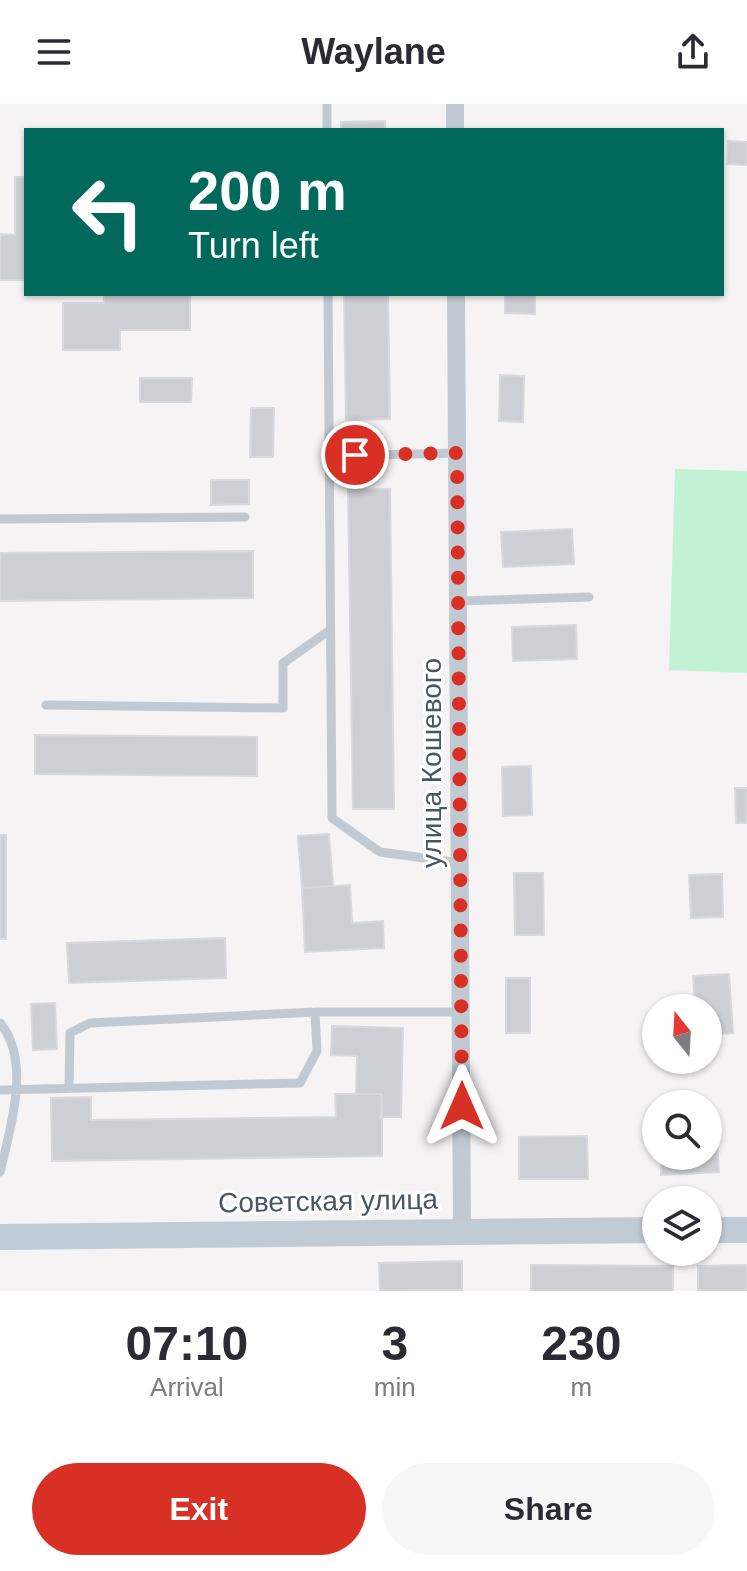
<!DOCTYPE html>
<meta charset="utf-8">
<style>
body{margin:0;font-family:Arial,sans-serif;background:#f7f7f7;color:#2b2b33;height:100vh;display:flex;flex-direction:column;font-size:30px;white-space:nowrap}
*{box-sizing:border-box;margin:0}
p{font-size:26px;color:#7c7c81}
.icon{flex:none;width:44px;height:44px;fill:none;stroke:currentColor;stroke-width:2;stroke-linecap:round;stroke-linejoin:round}
.map{position:relative;height:1187px;overflow:hidden}
.sheet{display:flex;flex-direction:column;background:#fff;flex:1}
.sheet>*{flex:none}
.guide{position:absolute;left:24px;top:24px;width:700px;height:168px;border-radius:0px;box-shadow:0 2px 6px #0004;background:#00695c;color:#fff;overflow:hidden}
.needle{width:52px;rotate:342deg}
.buttons{position:absolute;left:642px;top:890px;display:grid;gap:16px}
.buttons a{display:grid;place-items:center;width:80px;height:80px;border-radius:50%;background:#fff;box-shadow:0 2px 6px #0004;font-size:40px}
.pin{position:absolute;display:grid;place-items:center;width:68px;height:68px;color:#fff;margin:-34px;border:4px solid #fff;border-radius:50%;box-shadow:0 2px 8px #0007}
.me{position:absolute;width:88px;margin:-44px;rotate:0deg;stroke-linejoin:round;filter:drop-shadow(0 0 6px #0008)}
.turn{display:flex;align-items:center;gap:28px;height:168px;padding:0 32px;font-size:36px}
.turn .icon{width:104px;height:104px;stroke-width:2.5}
.turn b{display:block;font-size:56px;line-height:68px}
.eta{display:flex;justify-content:space-evenly;align-items:center;height:136px;text-align:center}
.eta b{font-size:48px;font-weight:700;line-height:56px}
.primary-button{display:flex;gap:16px;margin-top:auto;padding:16px 32px}
.primary-button a{flex:1;height:92px;border-radius:48px;background:#d93025;color:#fff;font-size:32px;font-weight:700;line-height:92px;text-align:center}
.primary-button a+a{background:#f7f7f7;color:#2b2b33}
header{display:flex;justify-content:space-between;align-items:center;height:104px;padding:0 32px;background:#fff;font-size:36px;font-weight:700}
.map>svg:first-child{display:block}
</style>
<header><svg class="icon" aria-label="menu" viewBox="0 0 24 24"><path d="M4 6h16M4 12h16M4 18h16"/></svg>Waylane<svg class="icon" aria-label="share" viewBox="0 0 24 24"><path d="M12 15V3M7 8l5-5 5 5M5 13v7h14v-7"/></svg></header>
<div class="map">
<svg width="747" height="1187" viewBox="0 0 747 1187">
<rect width="100%" height="100%" fill="#f5f3f3"/>
<path fill="#c3f1d5" d="M675 365 747 367V569L669 566Z"/>
<path fill="#cdcfd5" stroke="#d7d9de" stroke-width="2" d="M385 17V26H341V18Z
M728 37 747 38V61L727 60Z
M15 73H26V176H0V130L15 131Z
M104 190H190V226H120V246H63V199H104Z
M344 190H388L390 315 346 316Z
M505 190H535V210L505 209Z
M500 271 524 272 523 318 499 317Z
M140 274H192L191 298H140Z
M251 304H274L273 353H250Z
M211 376H249V400L211 401Z
M390 385 394 705H353L348 386Z
M572 425 574 460 503 463 501 428Z
M253 447V494L0 497V449Z
M576 521 577 555 513 557 512 523Z
M35 631 257 633V672L35 670Z
M531 662 532 711 503 712 502 663Z
M735 684H747V719H736Z
M329 730 333 782 302 784 298 732Z
M0 731H6V835H0Z
M514 769H543L544 831H515Z
M722 770 723 813 691 814 689 771Z
M350 781 352 819 383 817 384 844 305 848 302 784Z
M225 834 226 874 69 879 67 839Z
M729 870 733 929 708 931V904H695L693 872Z
M506 874H530V929H506Z
M55 899 57 945 33 946 31 900Z
M332 922 403 924 401 1013H380L382 990H356L357 952 331 951Z
M335 990H382V1052L52 1057 51 994 91 993V1016L336 1013Z
M587 1032 588 1075H519V1033Z
M708 1038H717L719 1068 661 1071V1052H708Z
M462 1157V1186L380 1187 379 1159Z
M531 1161 673 1162V1187H531Z
M747 1161V1187H698V1162Z"/>
<g fill="none" stroke-linecap="round" stroke-linejoin="round">
<path stroke="#c1cad2" stroke-width="9" d="M327 0V26
M328 190 332 714 380 748 460 759
M329 352 457 349
M0 415 245 413
M458 497 589 493
M46 601 283 604V559L330 526
M0 919C32 957 10 1025 0 1068
M69 984 70 929 90 919 315 908
M0 986 300 979 317 947 315 908H461"/>
<path stroke="#c1cad2" stroke-width="18" d="M455 0V26
M456 190 462 1127"/>
<path stroke="#c1cbd6" stroke-width="26" d="M708 1126H747
M0 1133 656 1126"/>
</g>
<g fill="none" stroke-linecap="round" stroke-linejoin="round">
<path stroke="#d93025" stroke-width="14" stroke-dasharray="0 25.2" d="M355 351 457 349 462 1002"/>
</g>
<g text-anchor="middle" dominant-baseline="central" stroke-width="6" stroke-linejoin="round" paint-order="stroke">
<g font-size="28" fill="#4a5661" stroke="#fff">
<text transform="translate(431 659) rotate(-90)">улица Кошевого</text>
<text transform="translate(328 1097) rotate(-1)">Советская улица</text>
</g>
</g>
</svg>
<div class="buttons">
<a><svg class="needle" viewBox="-14 -14 28 28"><path d="M0-13l5 13h-10z" fill="#e53935"/><path d="M0 13l5-13h-10z" fill="#7c7c81"/></svg></a>
<a><svg class="icon" aria-label="search" viewBox="0 0 24 24"><circle cx="10" cy="10" r="6"/><path d="M15 15l6 6"/></svg></a>
<a><svg class="icon" aria-label="layers" viewBox="0 0 24 24"><path d="M12 4l9 5-9 5-9-5zM3 14l9 5 9-5"/></svg></a>
</div>
<div class="pin" style="left:355px;top:351px;background:#d93025"><svg class="icon" aria-label="arrive" viewBox="0 0 24 24"><path d="M6 21V4h12l-3 4 3 4H6"/></svg></div>
<svg class="me" style="left:462px;top:1002px" viewBox="-20 -20 40 40"><path d="M0-17L14 15 0 8-14 15z" fill="#d93025" stroke="#fff" stroke-width="4"/></svg>
<div class="guide">
<div class="turn"><svg class="icon" aria-label="left" viewBox="0 0 24 24"><path d="M17 20v-9H6M10 6l-5 5 5 5"/></svg><div><b>200 m</b>Turn left</div></div>
</div>
</div>
<section class="sheet">
<div class="eta">
<div><b>07:10</b><p>Arrival</p></div>
<div><b>3</b><p>min</p></div>
<div><b>230</b><p>m</p></div>
</div>
<div class="primary-button"><a>Exit</a><a>Share</a></div>
</section>
